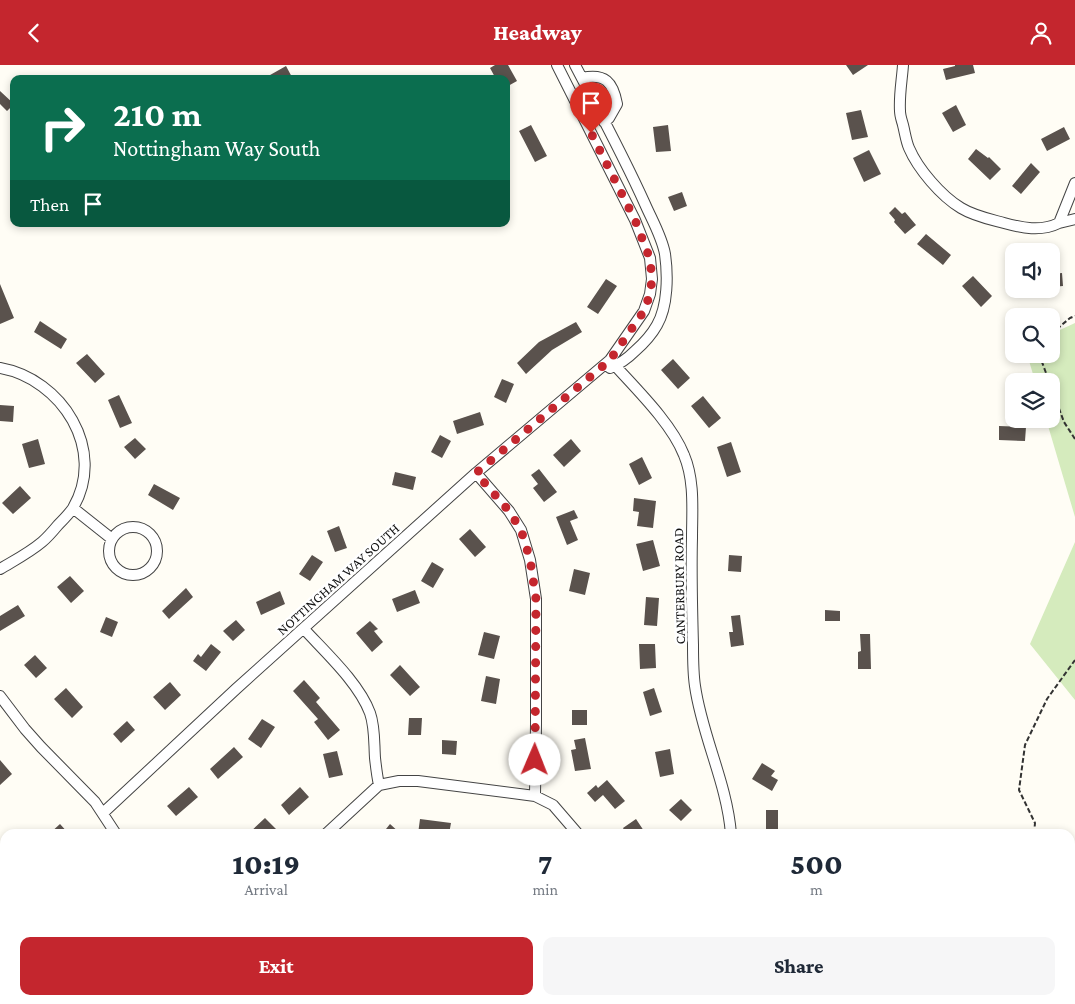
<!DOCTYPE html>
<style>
body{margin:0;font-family:"Crimson Pro",serif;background:#f6f6f7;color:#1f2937;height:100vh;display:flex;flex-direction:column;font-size:19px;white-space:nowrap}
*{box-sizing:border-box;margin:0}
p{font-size:16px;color:#747a83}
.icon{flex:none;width:28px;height:28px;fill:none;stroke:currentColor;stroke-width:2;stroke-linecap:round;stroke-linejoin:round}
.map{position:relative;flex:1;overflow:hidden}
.drawer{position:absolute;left:0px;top:764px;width:1075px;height:176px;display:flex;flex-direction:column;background:#fff;border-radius:15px 15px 0 0;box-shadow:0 2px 8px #0003}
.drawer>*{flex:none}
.hud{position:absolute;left:10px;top:10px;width:500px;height:152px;border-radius:10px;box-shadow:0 2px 8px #0003;background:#0b6e4f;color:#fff;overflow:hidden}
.tools{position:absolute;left:1005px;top:178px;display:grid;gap:10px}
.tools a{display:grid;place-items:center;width:55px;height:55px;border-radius:10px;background:#fff;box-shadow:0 2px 8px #0003;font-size:25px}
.pin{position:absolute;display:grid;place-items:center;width:42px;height:42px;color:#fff;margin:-51px -21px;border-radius:50% 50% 50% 0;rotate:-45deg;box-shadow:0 0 5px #0007}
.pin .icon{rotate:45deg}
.me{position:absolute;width:55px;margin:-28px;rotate:1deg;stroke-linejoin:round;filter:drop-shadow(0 0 4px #0008)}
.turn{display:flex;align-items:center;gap:18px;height:105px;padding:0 20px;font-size:22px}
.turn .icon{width:65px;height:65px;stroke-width:2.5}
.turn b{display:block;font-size:35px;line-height:42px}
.then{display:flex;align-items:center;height:48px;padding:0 20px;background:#0003;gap:10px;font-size:19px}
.eta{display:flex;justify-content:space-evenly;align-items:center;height:85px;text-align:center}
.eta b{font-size:30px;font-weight:800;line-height:35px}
.action{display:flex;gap:10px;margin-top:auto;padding:10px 20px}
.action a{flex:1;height:58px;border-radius:10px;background:#c4262e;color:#fff;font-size:20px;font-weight:800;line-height:58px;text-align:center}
.action a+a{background:#f6f6f7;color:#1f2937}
header{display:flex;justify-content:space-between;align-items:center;height:65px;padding:0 20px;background:#c4262e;color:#fff;font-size:22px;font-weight:800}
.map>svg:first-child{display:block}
</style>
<header><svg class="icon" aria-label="back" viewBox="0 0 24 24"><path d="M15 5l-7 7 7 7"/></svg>Headway<svg class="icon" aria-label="person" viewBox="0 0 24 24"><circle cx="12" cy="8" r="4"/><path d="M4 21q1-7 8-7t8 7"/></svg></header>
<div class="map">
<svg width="1075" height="939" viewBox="0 0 1075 939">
<rect width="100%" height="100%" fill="#fffdf5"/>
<path fill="#d5ebbd" d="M1075 258V452L1046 354H1051V316H1035L1027 289H1051V269Z
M1075 477V635L1030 579Z"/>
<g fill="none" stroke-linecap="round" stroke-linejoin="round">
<path stroke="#3f96cf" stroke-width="3" d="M0 787 5 793
M32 935V939"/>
</g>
<path fill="#5a524d" d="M495 0H508L517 16 506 22V14H496L490 3Z
M846 0H868L853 10Z
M955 0H973L975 8 946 15 943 4 955 1Z
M286 1 293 14H263Z
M0 26 14 39 7 46 0 39Z
M956 40 966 60 953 67 942 48Z
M861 45 868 72 852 75 846 48Z
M531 60 547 91 535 97 519 66Z
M668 60 671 86 656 87 653 62Z
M1064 62 1070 74 1047 86 1041 74Z
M976 84 988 93 989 92 1001 104 990 115 968 94Z
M869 85 881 109 864 117 853 93Z
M1031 98 1040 107 1021 129 1012 121Z
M682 127 687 141 674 146 668 132Z
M895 142 902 149 905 147 916 160 905 169 894 157 895 155 889 148Z
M926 169 951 190 943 200 917 179Z
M1062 208 1063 221 1051 222V209Z
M973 211 992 231 981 242 962 221Z
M606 214 617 221 598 249 587 242Z
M0 219 14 253 0 259Z
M40 256 67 274 61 284 34 267Z
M576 257 582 267 552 285 526 309 517 298 539 277Z
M87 289 105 309 95 318 76 298Z
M673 294 690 313 678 324 661 305Z
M502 314 514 319 506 338 494 332Z
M119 330 132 358 120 363 108 335Z
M703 331 721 353 709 363 691 341Z
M0 340 14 341 13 357 0 356Z
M480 347 484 360 457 369 453 356Z
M999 361 1026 362 1025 376 999 375Z
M440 370 451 376 442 393 431 387Z
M135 373 146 384 135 394 124 382Z
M38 374 45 399 29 403 22 379Z
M571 374 581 386 564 402 553 390Z
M731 377 741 407 727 412 717 382Z
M642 392 652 413 639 420 629 399Z
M539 404 557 427 544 437 533 423 538 419 531 410Z
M395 407 416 412 413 425 392 420Z
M154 419 180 433 173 445 148 430Z
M20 421 31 433 13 449 2 438Z
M634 433 656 436 653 463 637 461 639 447 633 446Z
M574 445 578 453 570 456 578 475 567 480 556 452Z
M339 461 347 483 335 487 327 466Z
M470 464 486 482 475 492 459 474Z
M653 475 660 501 643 506 636 479Z
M312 490 323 497 310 516 299 509Z
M729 490 742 491 741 507 728 506Z
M432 497 444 504 433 523 421 516Z
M574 504 590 508 585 530 569 526Z
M70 511 84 526 71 538 57 522Z
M186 523 193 532 169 554 162 546Z
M415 525 420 538 397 547 392 534Z
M280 526 285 539 261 550 256 537Z
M646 532 659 533 657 561 644 560Z
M18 540 25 551 0 566V551Z
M825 545 840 546V556H825Z
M740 550 744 580 731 582 729 567H733L731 551Z
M106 552 118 557 112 572 100 567Z
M236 555 245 565 233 576 223 566Z
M370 556 378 564 374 566 383 577 372 587 356 568Z
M484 567 500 571 494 594 478 590Z
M860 569H870L871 604H858V587L861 586Z
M211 579 221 587 206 606 193 596 198 589 201 592Z
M639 579H655L656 603 640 604Z
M35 590 47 603 36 613 24 600Z
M400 600 420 622 410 631 390 610Z
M486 611 500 614 496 639 481 636Z
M304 615 320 633 316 637 340 665 328 675 314 657 318 654 293 626Z
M170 617 181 630 165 645 153 632Z
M66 623 83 642 72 653 54 634Z
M654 623 662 647 650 651 643 627Z
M572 645H587V660H572Z
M409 653H422L421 670H408Z
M262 654 275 662 261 683 248 674Z
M127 656 135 665 121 678 113 669Z
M585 673 591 704 575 706 571 685 576 684 574 675Z
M442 675 457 676 456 690 442 689Z
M234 682 243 692 218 714 210 704Z
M670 684 674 709 660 712 655 687Z
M337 686 343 710 329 713 323 689Z
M0 695 12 709 0 720Z
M762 698 775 706 771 711 778 715 772 726 752 714Z
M607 715 625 736 615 744 603 730 595 737 587 728 596 720 598 723Z
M189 722 198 732 176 751 167 741Z
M300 722 309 732 289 750 281 740Z
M681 734 692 745 681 756 669 745Z
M766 745H778V769H766Z
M265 753 277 765 273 769H248Z
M420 754 451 758 449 769H418Z
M636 754 646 769H626L623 763Z
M60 759 69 769H49Z
M390 759 401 769H382Z"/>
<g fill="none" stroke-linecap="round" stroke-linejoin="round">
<defs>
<path id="street" d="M575 0C599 46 624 92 645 139 652 155 662 172 665 189 668 210 668 241 657 260 652 269 643 279 635 286 628 293 620 299 610 303
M903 0C902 15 899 30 900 46 900 51 902 56 903 60 905 68 906 76 909 83 918 104 941 131 961 143 974 151 989 154 1004 158 1022 163 1041 167 1059 158
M582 13C605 8 613 17 617 39L609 53 604 57
M1075 118 1059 158 1075 154
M610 295C634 322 671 357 684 390 695 416 692 446 692 473 691 509 692 544 693 580 693 593 693 608 695 621 702 671 727 718 731 769
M0 303C62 314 107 385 73 443 69 449 63 455 58 460 53 466 48 472 42 477 29 488 15 495 0 504
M476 408 509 446 521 465 530 495 536 534V659L535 731
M73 443 112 474
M109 486a24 24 0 1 1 48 0a24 24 0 1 1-48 0Z
M304 564C325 587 359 618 370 648 375 662 374 678 375 693 376 702 377 711 379 720
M0 631 25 664 41 682 95 737 116 769
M103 748 236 624 476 408 610 295 644 246 650 229 652 214 650 193 635 155 557 0
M326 769 379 720 399 716H418L535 731 553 740 578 769
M146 935V939
M720 939V935"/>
</defs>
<use href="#street" stroke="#444" stroke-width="12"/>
<path stroke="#333" stroke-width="2" stroke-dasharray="5 2.5" stroke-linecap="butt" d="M1051 269 1070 253 1075 251
M1039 289 1049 316
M1051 322 1064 357 1075 374
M1034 769 1035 758 1019 725 1025 680 1047 634 1075 595"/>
<use href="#street" stroke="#fff" stroke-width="10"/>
</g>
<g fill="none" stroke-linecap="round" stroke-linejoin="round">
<path stroke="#c4262e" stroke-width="9" stroke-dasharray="0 16.2" d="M535 695 536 534 530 494 521 465 509 446 476 408 610 295 644 246 650 229 652 214 650 194 635 155 591 68"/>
</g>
<g text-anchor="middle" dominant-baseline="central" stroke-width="5" stroke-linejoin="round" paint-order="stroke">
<g font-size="14" fill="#111" stroke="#fff">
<text transform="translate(338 514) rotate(-42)">NOTTINGHAM WAY SOUTH</text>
<text transform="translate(679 521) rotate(-91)">CANTERBURY ROAD</text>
</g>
</g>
</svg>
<div class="tools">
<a><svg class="icon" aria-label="sound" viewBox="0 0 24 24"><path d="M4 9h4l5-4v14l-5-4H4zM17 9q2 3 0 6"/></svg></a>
<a><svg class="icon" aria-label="search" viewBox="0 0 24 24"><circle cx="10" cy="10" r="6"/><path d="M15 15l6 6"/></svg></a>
<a><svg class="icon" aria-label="layers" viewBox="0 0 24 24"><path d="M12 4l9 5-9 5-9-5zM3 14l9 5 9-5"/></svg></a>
</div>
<div class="pin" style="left:591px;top:68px;background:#d93025"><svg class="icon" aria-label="arrive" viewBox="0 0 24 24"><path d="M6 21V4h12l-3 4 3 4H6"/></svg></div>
<svg class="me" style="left:535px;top:695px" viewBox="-20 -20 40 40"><circle r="19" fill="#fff"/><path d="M0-13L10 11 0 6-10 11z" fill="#c4262e"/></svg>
<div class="hud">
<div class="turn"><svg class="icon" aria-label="right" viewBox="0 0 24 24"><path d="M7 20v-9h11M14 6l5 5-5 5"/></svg><div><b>210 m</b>Nottingham Way South</div></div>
<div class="then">Then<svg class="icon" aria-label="arrive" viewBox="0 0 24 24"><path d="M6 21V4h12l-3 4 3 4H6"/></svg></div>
</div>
<section class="drawer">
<div class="eta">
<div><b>10:19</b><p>Arrival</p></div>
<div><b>7</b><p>min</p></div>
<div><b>500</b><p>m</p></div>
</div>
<div class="action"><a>Exit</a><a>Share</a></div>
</section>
</div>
